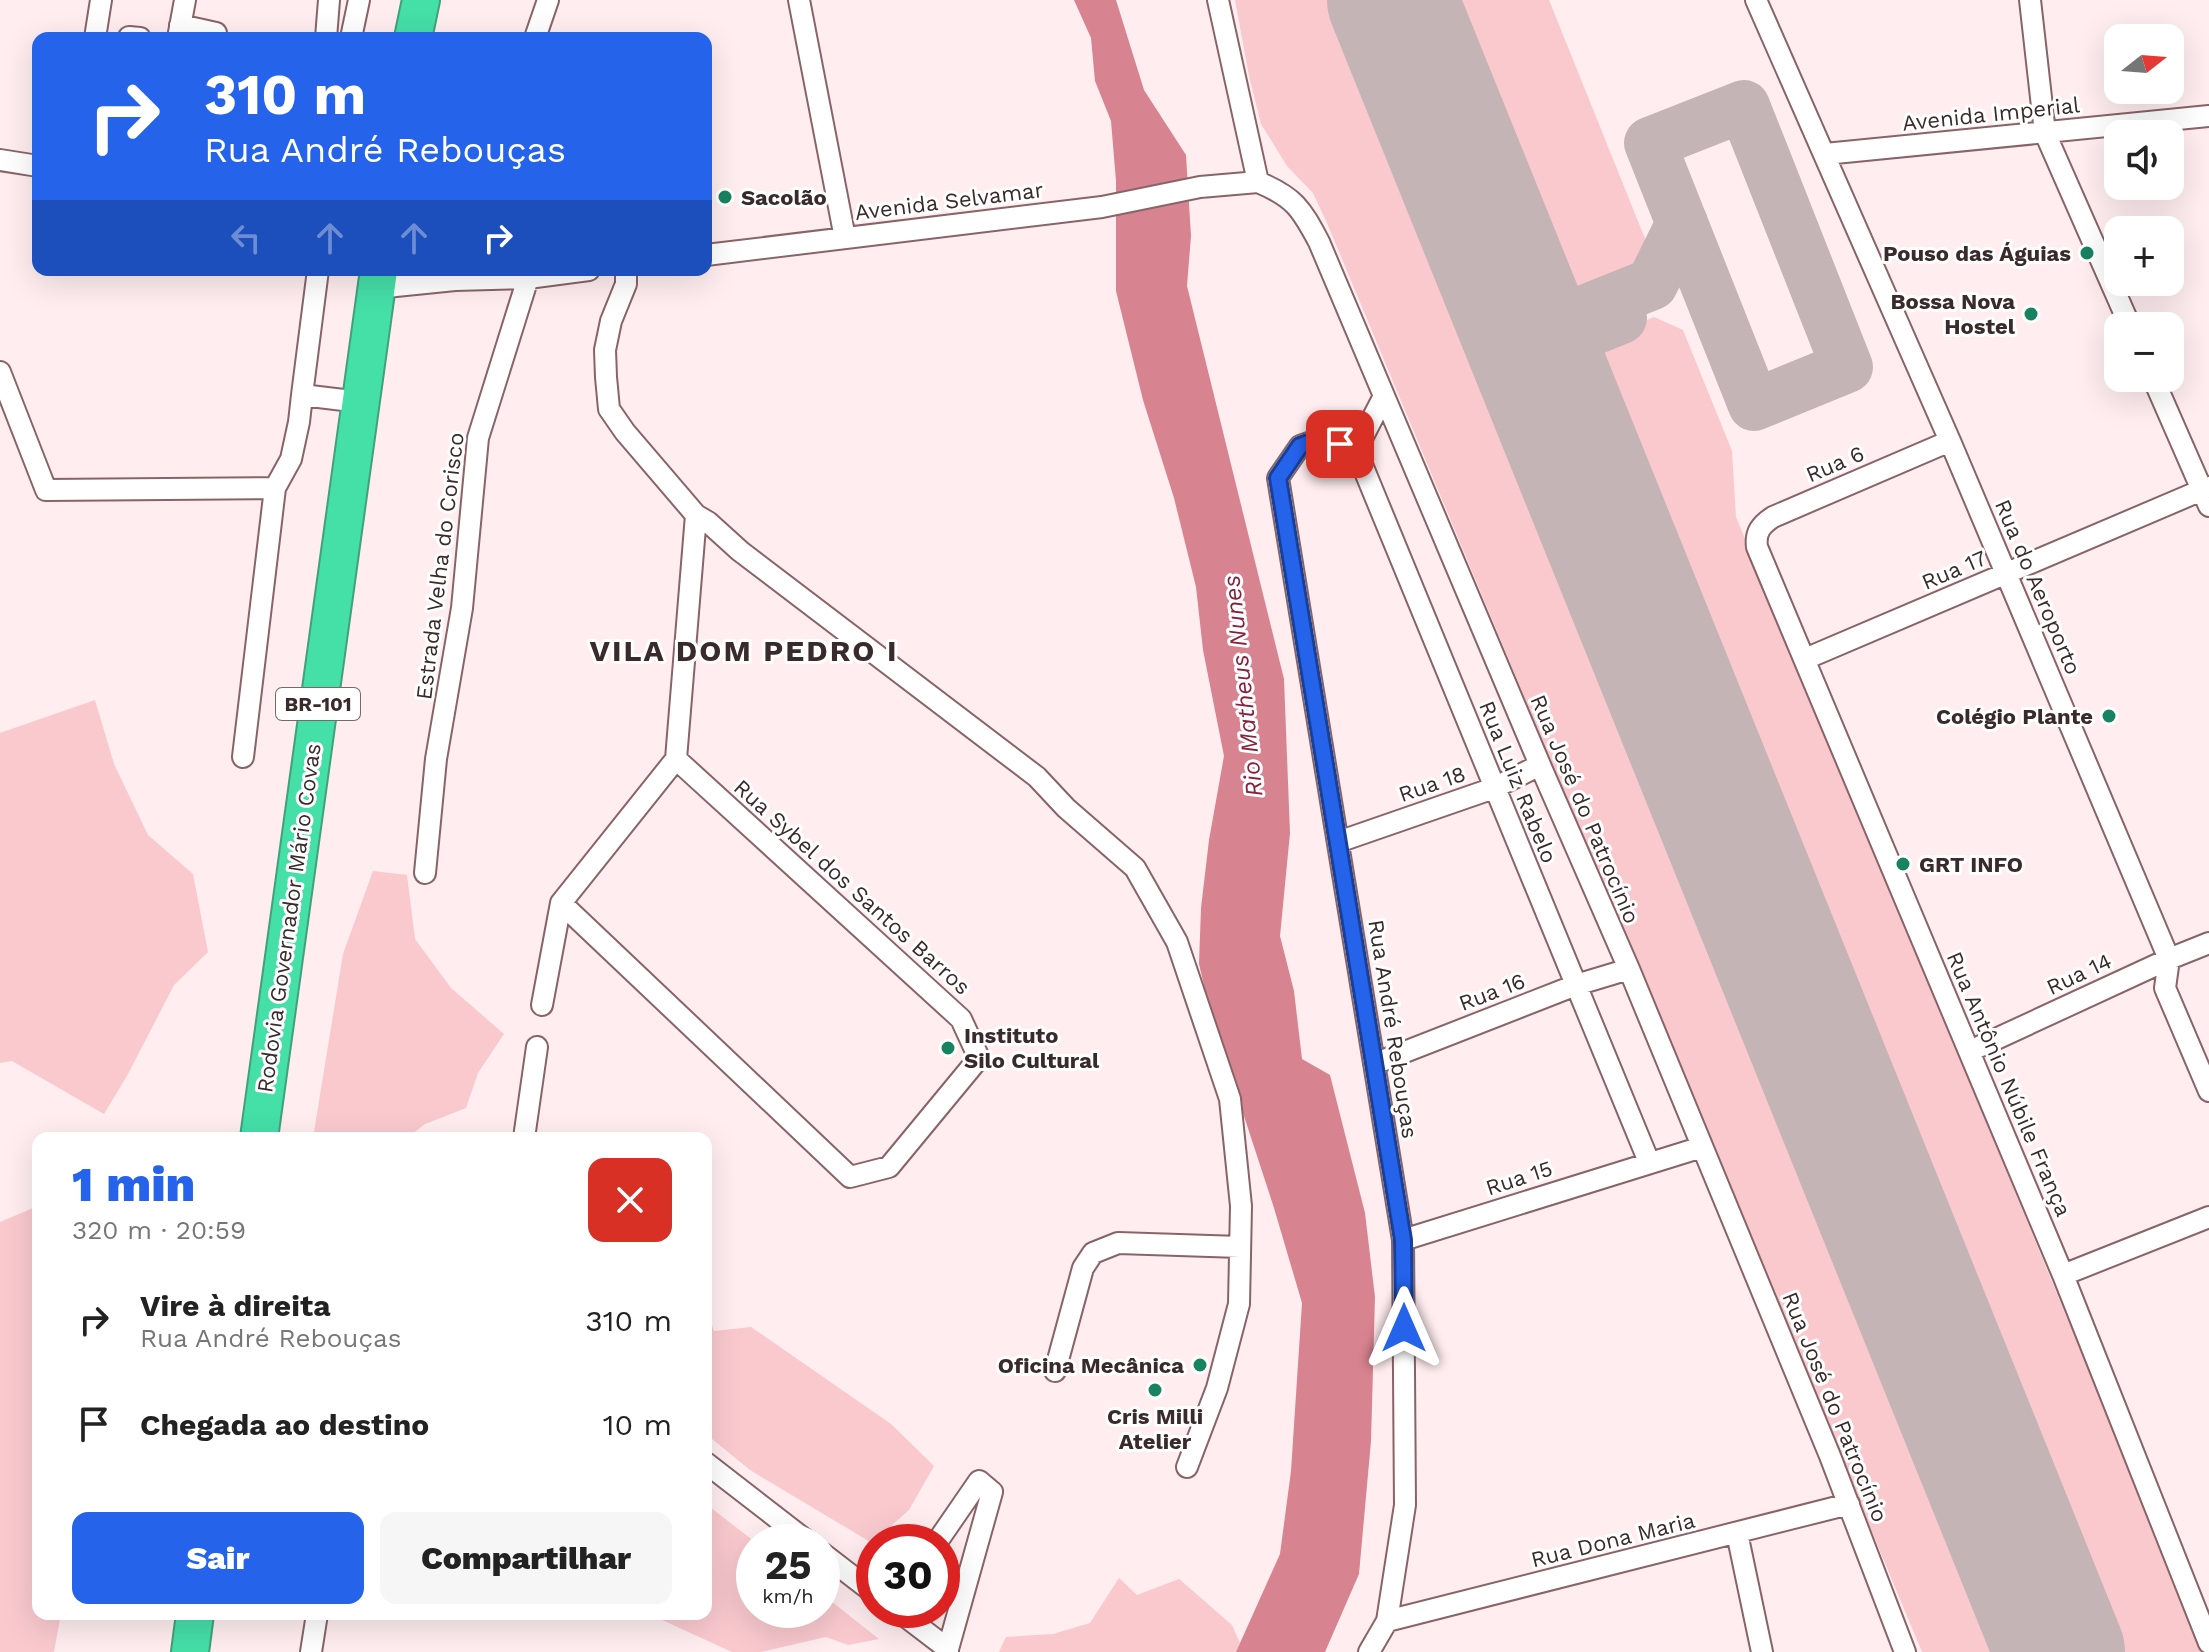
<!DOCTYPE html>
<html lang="pt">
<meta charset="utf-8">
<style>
body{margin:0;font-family:"Work Sans",sans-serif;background:#f6f6f6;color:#222;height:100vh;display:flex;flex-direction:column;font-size:30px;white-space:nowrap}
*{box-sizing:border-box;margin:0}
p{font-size:26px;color:#767676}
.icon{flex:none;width:44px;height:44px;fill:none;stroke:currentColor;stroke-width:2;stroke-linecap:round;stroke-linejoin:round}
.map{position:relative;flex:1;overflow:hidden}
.side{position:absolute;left:32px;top:1132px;width:680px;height:488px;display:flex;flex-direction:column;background:#fff;border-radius:16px;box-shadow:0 8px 32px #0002}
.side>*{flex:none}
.hud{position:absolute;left:32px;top:32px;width:680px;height:244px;border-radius:16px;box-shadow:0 8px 32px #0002;background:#2563eb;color:#fff;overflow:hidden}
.needle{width:52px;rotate:73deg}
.fabs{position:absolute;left:2104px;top:24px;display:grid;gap:16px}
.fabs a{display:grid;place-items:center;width:80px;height:80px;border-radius:16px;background:#fff;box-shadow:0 8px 32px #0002;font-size:40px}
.speed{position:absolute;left:736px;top:1524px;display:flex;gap:16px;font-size:40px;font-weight:700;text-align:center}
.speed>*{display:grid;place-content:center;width:104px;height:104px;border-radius:50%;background:#fff;box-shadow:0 8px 32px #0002;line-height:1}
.speed small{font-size:20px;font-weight:400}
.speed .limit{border:12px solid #d22;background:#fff;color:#111}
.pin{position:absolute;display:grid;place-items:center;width:68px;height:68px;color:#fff;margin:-34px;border-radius:16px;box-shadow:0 4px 12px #0006}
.me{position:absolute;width:88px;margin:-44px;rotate:0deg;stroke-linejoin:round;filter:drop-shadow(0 0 6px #0008)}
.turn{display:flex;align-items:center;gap:28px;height:168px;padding:0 40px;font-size:36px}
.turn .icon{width:104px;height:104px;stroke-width:2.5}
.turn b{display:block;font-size:56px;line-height:68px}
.lanes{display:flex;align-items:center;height:76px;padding:0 40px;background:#0003;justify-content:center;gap:40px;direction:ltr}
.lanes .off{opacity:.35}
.round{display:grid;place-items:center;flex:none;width:84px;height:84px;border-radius:16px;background:#f6f6f6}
.headline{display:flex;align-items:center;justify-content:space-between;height:136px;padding:0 40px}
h1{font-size:48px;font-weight:800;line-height:60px;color:#2563eb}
.cta{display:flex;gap:16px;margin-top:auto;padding:16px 40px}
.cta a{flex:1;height:92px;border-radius:16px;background:#2563eb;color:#fff;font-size:32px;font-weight:800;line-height:92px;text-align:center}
.cta a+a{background:#f6f6f6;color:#222}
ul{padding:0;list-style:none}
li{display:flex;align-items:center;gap:24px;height:104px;padding:0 40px}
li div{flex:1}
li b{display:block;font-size:30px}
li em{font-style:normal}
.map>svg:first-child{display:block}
</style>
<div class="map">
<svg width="2209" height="1652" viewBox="0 0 2209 1652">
<rect width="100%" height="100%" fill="#ffedef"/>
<path fill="#f9c9ce" d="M1235 0H1356L2025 1652H1922L1327 223 1313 193 1287 166 1261 124 1249 76Z
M1427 0H1549L1650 251 1639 277 1567 305 1544 290Z
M1654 317 1683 330 1732 451 1736 517 2205 1652H2095L1575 369 1589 344Z
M95 700 114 764 148 835 193 874 208 952 174 985 128 1074 104 1114 12 1061 0 1063V733Z
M373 871 407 875 415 939 451 988 504 1034 478 1073 466 1108 425 1124 407 1138H313L343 954Z
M38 1206V1614H61L54 1652H0V1222Z
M706 1308 714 1331 751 1327 891 1424 934 1466 909 1510 872 1543 750 1470 706 1434Z
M706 1504 755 1542 754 1610H822V1594L879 1639 848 1645 826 1637 761 1652H732L662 1620 658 1614H706Z
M1119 1578 1137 1595 1179 1579 1232 1625 1240 1643 1236 1652H999L1006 1637 1053 1634 1090 1623Z"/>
<path fill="#d88390" d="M1074 0H1116L1144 90 1186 155 1191 236 1187 286 1284 679 1290 833 1280 936 1294 991 1302 1059 1330 1075 1365 1213 1375 1297 1371 1441 1359 1574 1325 1652H1236L1280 1554 1291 1471 1302 1303 1274 1208 1211 1015 1199 964 1201 908 1209 840 1224 756 1203 650 1196 587 1174 498 1143 400 1116 291V181L1111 121 1095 81 1091 38Z"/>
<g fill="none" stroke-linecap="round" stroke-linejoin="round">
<path stroke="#c5b4b6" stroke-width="52" d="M1744 106 1847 367 1754 405 1650 143Z
M1511 296 1567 318 1652 284 1682 223
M1544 377 1576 336 1621 318"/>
<path stroke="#c5b4b6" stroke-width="130" d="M1392 0 2060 1652"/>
<defs>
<path id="street" d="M799 0 845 238
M1218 0 1258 182C1294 197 1301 208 1319 242L1540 765 1629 969 1830 1456 1905 1652
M1756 0 1950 441 2169 959 2165 988 2209 1091
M2030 0 2045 133 2130 326
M180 25 216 33
M129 37 140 38
M95 38 101 0
M178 38 185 0
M326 38 329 0
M351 38 359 0
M535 38 548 0
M1825 154 2209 116
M0 160 38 166
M706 255 1102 207 1200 187 1258 182
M318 270 302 395 360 402
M626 270V284L611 321 605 350 606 377 609 409 625 432 696 515 708 522 740 551 1037 777 1066 808 1135 868 1177 942 1230 1099 1241 1206 1239 1304 1217 1388 1187 1467
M376 288 455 280 528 278 589 270
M0 372 46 490 275 488
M2153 378 2209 506
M1950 441 1773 517C1761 525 1755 532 1757 547L2063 1275 2209 1643
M1356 450 1384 396
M1805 659 2209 487
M243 757 275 488 291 459 299 422 302 395
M1338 842 1494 788 1540 765
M425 873 436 759 462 608 478 438 528 278V270
M561 903 850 1177 889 1167 979 1058 961 1019 676 759
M542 1005 561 903 676 759 696 515
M1970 1051 2169 959 2209 943
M1374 1064 1576 985 1629 969
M524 1138 537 1047
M1403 1240 1702 1147
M2063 1275 2209 1217
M1055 1371 1083 1268 1093 1253 1118 1243 1240 1247
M706 1463 808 1542
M1737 1533 1762 1652
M937 1542 979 1481 992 1492 948 1649
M822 1553 874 1593
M897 1610 948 1649V1652
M1387 1621 1849 1504
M311 1652 317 1614
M1369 1652 1387 1621 1405 1505 1403 1240 1278 478 1300 446 1325 437 1356 450 1649 1162"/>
<path id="highway" d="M413 38 421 0
M259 1138 379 270
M190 1652 195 1614"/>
</defs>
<use href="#street" stroke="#886468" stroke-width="24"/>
<use href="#highway" stroke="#41a07d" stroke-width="40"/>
<use href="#street" stroke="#fff" stroke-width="20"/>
<use href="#highway" stroke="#45dfa8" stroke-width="36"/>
</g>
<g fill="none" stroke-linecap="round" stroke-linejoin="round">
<defs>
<path id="route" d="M1340 444 1325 437 1300 446 1278 478 1403 1240 1404 1328"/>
</defs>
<use href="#route" stroke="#184099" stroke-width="20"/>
<use href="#route" stroke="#2563eb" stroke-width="14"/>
</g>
<g fill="#178360" stroke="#fff" stroke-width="3">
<circle cx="725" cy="197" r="8"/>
<circle cx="2087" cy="253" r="8"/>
<circle cx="2031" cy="314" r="8"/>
<circle cx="2109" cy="716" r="8"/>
<circle cx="1903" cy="864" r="8"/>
<circle cx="948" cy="1048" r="8"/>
<circle cx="1200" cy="1365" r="8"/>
<circle cx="1155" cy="1390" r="8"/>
</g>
<g text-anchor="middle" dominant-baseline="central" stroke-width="6" stroke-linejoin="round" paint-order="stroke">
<rect fill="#fff" stroke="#746a6b" stroke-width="2" x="276" y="688" width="84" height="32" rx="6"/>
<g font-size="20" font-weight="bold" fill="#392a2c">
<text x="318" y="704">BR-101</text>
</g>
<g font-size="22" fill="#392a2c" stroke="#fff">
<text transform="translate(1991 114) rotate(-6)">Avenida Imperial</text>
<text transform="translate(949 201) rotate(-7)">Avenida Selvamar</text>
<text transform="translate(1835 464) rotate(-23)">Rua 6</text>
<text transform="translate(440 566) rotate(-83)">Estrada Velha do Corisco</text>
<text transform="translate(1954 570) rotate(-23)">Rua 17</text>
<text transform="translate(2038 587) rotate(67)">Rua do Aeroporto</text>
<text transform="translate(1518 782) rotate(68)">Rua Luiz Rabelo</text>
<text transform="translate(1432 784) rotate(-19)">Rua 18</text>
<text transform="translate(1585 809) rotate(67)">Rua José do Patrocínio</text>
<text transform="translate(852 887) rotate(42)">Rua Sybel dos Santos Barros</text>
<text transform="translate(289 918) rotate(-82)">Rodovia Governador Mário Covas</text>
<text transform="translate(2079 974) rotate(-25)">Rua 14</text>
<text transform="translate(1492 992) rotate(-21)">Rua 16</text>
<text transform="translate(1393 1029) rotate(81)">Rua André Rebouças</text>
<text transform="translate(2009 1084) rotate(67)">Rua Antônio Núbile França</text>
<text transform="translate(1519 1178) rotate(-18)">Rua 15</text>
<text transform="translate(1835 1407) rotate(68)">Rua José do Patrocínio</text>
<text transform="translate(1613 1540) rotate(-14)">Rua Dona Maria</text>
</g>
<g font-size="22" font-weight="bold" fill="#392a2c" stroke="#fff" text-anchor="end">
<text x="741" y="197" text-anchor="start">Sacolão</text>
<text x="2071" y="253">Pouso das Águias</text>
<text x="2015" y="301">Bossa Nova<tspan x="2015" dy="25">Hostel</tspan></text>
<text x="2093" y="716">Colégio Plante</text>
<text x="1919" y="864" text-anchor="start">GRT INFO</text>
<text x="964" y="1035" text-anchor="start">Instituto<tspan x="964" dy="25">Silo Cultural</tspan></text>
<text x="1184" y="1365">Oficina Mecânica</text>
<text x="1155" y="1416" text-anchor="middle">Cris Milli<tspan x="1155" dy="25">Atelier</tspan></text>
</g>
<g font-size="24" font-style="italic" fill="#86223c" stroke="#fff">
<text transform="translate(1243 686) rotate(-96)">Rio Matheus Nunes</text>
</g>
<g font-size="30" font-weight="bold" letter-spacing="2" fill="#392a2c" stroke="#fff">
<text x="744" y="650">VILA DOM PEDRO I</text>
</g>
</g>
</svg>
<div class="fabs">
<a><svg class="needle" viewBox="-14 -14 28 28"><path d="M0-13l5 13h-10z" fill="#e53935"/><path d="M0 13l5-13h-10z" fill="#767676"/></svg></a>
<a><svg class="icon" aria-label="sound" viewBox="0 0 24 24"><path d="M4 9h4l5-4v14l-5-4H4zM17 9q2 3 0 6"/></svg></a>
<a>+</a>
<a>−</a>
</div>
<div class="speed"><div>25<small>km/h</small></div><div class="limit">30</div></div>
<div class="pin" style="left:1340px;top:444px;background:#d93025"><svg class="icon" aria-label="arrive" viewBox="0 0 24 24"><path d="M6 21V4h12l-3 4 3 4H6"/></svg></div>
<svg class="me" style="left:1404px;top:1328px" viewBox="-20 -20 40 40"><path d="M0-17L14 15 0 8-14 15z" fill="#2563eb" stroke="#fff" stroke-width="4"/></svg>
<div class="hud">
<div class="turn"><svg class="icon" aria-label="right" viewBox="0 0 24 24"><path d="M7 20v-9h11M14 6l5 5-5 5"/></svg><div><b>310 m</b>Rua André Rebouças</div></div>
<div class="lanes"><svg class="icon off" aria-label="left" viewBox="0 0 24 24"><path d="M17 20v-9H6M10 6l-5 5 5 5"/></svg><svg class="icon off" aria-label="ahead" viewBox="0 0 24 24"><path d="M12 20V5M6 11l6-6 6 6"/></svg><svg class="icon off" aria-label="ahead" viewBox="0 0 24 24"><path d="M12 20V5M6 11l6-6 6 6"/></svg><svg class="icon" aria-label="right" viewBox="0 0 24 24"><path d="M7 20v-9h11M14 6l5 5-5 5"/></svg></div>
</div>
<section class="side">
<div class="headline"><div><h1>1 min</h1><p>320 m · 20:59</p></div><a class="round" style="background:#d93025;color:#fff"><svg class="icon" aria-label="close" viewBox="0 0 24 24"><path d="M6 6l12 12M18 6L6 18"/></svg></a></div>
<ul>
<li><svg class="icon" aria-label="right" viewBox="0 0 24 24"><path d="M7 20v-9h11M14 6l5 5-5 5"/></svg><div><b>Vire à direita</b><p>Rua André Rebouças</p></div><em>310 m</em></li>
<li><svg class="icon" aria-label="arrive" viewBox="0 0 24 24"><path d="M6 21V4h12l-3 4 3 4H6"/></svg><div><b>Chegada ao destino</b></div><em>10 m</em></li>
</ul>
<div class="cta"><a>Sair</a><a>Compartilhar</a></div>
</section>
</div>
